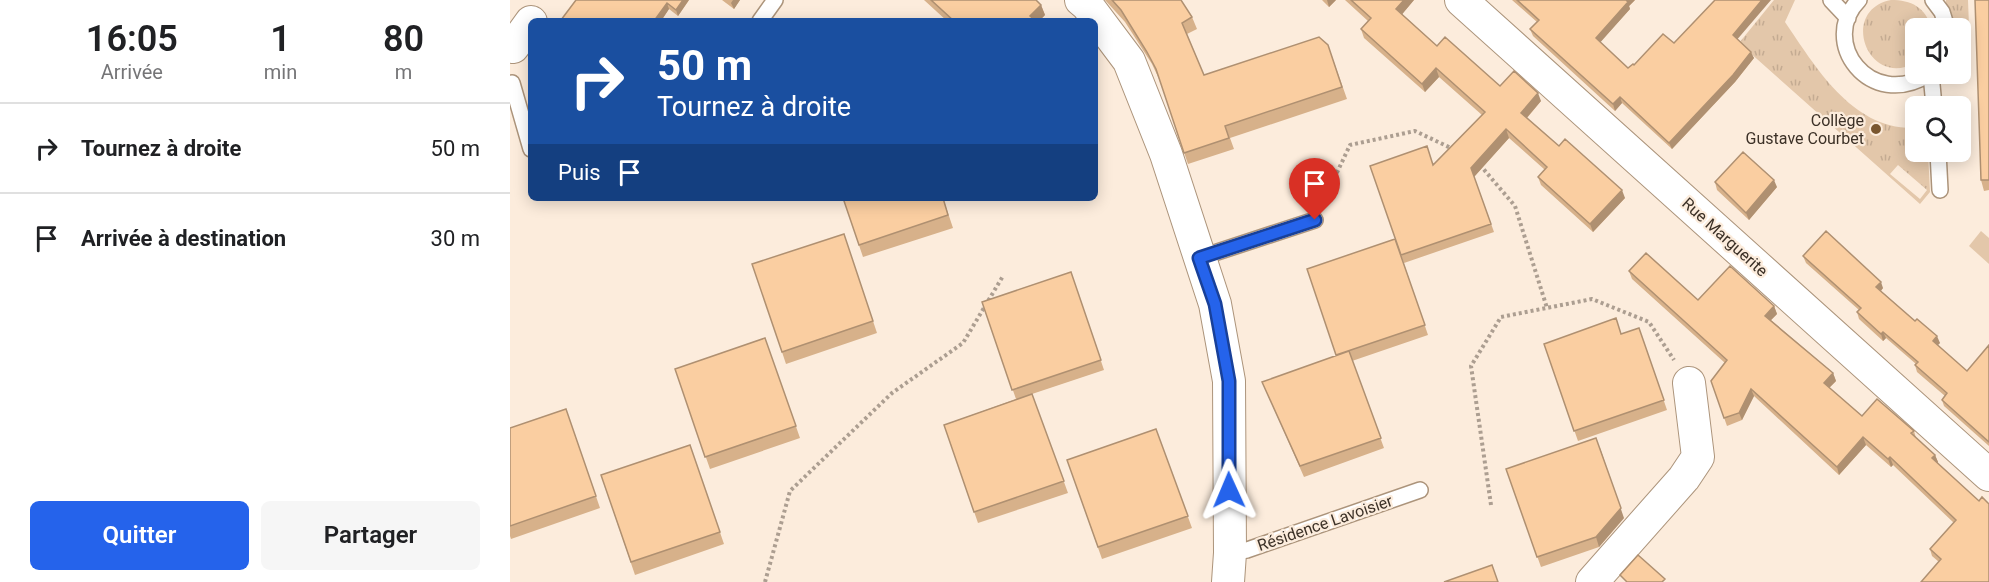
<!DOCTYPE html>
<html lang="fr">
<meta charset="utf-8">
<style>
body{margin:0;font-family:Roboto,sans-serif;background:#f6f6f6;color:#202124;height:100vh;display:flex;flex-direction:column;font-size:22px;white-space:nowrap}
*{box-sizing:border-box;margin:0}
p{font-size:20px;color:#757577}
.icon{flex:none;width:33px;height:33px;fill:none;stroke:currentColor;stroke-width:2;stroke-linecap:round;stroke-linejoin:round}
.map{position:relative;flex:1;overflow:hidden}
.drawer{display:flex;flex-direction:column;background:#fff;width:510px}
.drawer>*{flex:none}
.guide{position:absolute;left:18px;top:18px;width:570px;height:183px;border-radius:9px;box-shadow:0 3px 15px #0003;background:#1a4fa0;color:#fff;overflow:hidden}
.buttons{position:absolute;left:1395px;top:18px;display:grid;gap:12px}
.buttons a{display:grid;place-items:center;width:66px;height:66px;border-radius:9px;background:#fff;box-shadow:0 3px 15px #0003;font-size:30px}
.pin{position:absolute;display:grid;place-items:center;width:51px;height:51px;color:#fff;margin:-62px -26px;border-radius:50% 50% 50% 0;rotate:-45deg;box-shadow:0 0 6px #0007}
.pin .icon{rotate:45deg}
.me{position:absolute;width:66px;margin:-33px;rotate:359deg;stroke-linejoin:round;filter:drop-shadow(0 0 4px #0008)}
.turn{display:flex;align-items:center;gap:21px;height:126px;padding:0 30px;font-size:27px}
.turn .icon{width:78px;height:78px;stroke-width:2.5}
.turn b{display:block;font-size:42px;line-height:51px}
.then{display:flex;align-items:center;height:57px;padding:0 30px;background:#0003;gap:12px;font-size:22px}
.eta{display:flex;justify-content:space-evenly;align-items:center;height:102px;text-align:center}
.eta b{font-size:36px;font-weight:600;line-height:42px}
.action{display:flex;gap:12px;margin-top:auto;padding:12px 30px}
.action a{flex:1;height:69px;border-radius:9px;background:#2563eb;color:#fff;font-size:24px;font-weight:600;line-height:69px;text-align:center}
.action a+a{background:#f6f6f6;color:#202124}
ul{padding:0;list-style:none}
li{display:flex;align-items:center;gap:18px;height:90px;padding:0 30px;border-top:2px solid #e0e0e0}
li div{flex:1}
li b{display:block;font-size:22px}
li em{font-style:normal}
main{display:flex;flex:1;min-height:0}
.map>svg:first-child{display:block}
</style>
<main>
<section class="drawer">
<div class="eta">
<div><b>16:05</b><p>Arrivée</p></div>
<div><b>1</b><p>min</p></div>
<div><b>80</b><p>m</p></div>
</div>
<ul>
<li><svg class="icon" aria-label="right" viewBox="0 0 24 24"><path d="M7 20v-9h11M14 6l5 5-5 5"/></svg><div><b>Tournez à droite</b></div><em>50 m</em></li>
<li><svg class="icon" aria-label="arrive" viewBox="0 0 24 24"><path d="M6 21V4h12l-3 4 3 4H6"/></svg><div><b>Arrivée à destination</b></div><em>30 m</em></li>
</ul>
<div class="action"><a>Quitter</a><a>Partager</a></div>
</section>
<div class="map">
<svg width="1479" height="582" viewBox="0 0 1479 582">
<defs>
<pattern id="grass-tufts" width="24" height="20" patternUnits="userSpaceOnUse" patternTransform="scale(1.5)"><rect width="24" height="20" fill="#e3c7aa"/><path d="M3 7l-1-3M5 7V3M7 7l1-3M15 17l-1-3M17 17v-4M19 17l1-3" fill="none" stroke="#c4ab92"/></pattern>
</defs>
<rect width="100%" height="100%" fill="#fcecdc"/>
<path fill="url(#grass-tufts)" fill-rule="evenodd" d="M1264 0H1285L1275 22C1305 66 1341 128 1402 128L1403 105 1408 106H1406V152H1418L1420 192 1410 204 1229 43ZM1388 165 1417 190 1410 199 1380 174Z
M1381 0C1401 0 1416 7 1421 28H1406L1405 63C1357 89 1329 10 1381 0Z
M1436 0H1458L1459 26C1446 22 1434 15 1436 0Z"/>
<path fill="#e3c7aa" d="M1471 231 1479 238V264L1459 246Z"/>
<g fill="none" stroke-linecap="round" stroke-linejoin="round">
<defs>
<path id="lane" d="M1321 0 1338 18
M1349 0C1308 41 1360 112 1419 74
M1423 0 1432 12 1437 28
M250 21 265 0
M1421 74 1424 106
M2 83 21 149
M1428 152 1430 190
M689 258 805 220
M720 553 737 550 910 490"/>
<path id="street" d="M571 0 577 5 619 61 656 154 705 304 719 381 720 553 718 582
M951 0 1479 475
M3 47 21 22
M1082 582 1174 478 1188 457 1179 383"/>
</defs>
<use href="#lane" stroke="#ac947b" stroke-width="18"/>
<use href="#street" stroke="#ac947b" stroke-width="34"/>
<path stroke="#ac9e91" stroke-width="4" stroke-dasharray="3 3" stroke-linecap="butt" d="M970 165 1005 206 1037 308
M814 200 840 145 905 131 943 149
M981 505 961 366 991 317 1082 299 1139 322 1164 360
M255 582 280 491 382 393 453 343 493 276"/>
<use href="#lane" stroke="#fff" stroke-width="15"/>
<use href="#street" stroke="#fff" stroke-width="32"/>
</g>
<path fill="#d7b18a" d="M179 0 168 16 159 9 151 21H51V20Z
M212 0H230L224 9Z
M414 0H526L531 5 535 15 529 21H437Z
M595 0H671L682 17 687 29 677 34 694 75 818 45 837 99 720 138 724 149 678 164 649 79 642 64 615 22Z
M812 0H826L819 7Z
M835 0H904L892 14 927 46 990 86 1031 101 1017 118 1049 146 1115 198 1083 232 1031 185 1028 177 1035 170 999 138 964 177 984 232 894 263 891 255 918 335 842 361 874 448 794 477 752 382 826 356 923 165 972 115 929 77 915 92 854 38 851 29 858 21Z
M1002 0H1125L1119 6 1120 9 1090 42 1118 68 1164 43 1227 39 1244 58 1225 82 1162 149 1112 103 1105 111 1023 36 1020 29 1027 22Z
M1479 0V190L1474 191 1471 180Z
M1205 182 1267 187 1239 220 1207 190Z
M333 198H433L443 228 353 257Z
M334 234 367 333 276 364 272 352Z
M1293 256 1373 288 1371 291 1430 343 1427 345 1457 371 1479 345V446L1434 406 1432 400 1435 396 1407 372 1405 365 1406 364 1376 338 1373 341 1349 319 1347 312 1349 310 1296 263Z
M1119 271 1188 300 1264 306 1267 314 1261 320 1323 373 1326 381 1319 388 1352 416 1404 431 1406 438 1425 455 1428 462 1427 463 1469 501 1429 562 1422 556 1420 549 1444 523 1383 465 1381 467 1356 445 1329 475 1244 396 1232 420 1217 426 1201 381 1215 363 1122 279Z
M561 272 594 370 522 394 558 493 468 523 434 425 506 399 472 302Z
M1129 328 1157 410 1068 441 1034 344 1111 334Z
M255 338 290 438 200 469 165 369Z
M56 409 90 508 1 539 0 536V428Z
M646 429 682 528 592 559 557 460Z
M180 445 214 544 125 575 91 475Z
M996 469 1114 518 1089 547 1031 567Z"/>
<path fill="#af9071" d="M173 0H179L168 16 166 10Z
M223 0H230L224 9 221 3Z
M817 0H826L819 7Z
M894 0H904L889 18 886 9Z
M1116 0H1125L1119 6 1120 9 1088 45 1086 38Z
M1252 0H1261L1225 42 1223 35Z
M157 3 159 9 151 21H144Z
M531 5 535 15 529 21H522L520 16Z
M1241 52 1244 58 1225 82 1162 149 1159 143Z
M926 68 929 77 915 92 912 84Z
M1028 93 1031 101 1014 121 1011 113Z
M1110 97 1112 103 1105 111 1103 104Z
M996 129 999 138 964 177 984 232 961 168Z
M1264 180 1267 187 1239 220 1236 213Z
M1112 190 1115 198 1083 232 1080 224Z
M1371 282 1373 288 1369 293 1366 287Z
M1264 306 1267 314 1258 323 1255 316Z
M1373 332 1376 338 1373 341 1371 334Z
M1427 336 1430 343 1425 348 1423 341Z
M1323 373 1326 381 1316 391 1314 383Z
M1241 389 1244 396 1232 420 1229 413Z
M1353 437 1356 445 1329 475 1327 467Z
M1090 448 1114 518 1089 547 1086 537Z
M1425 455 1428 462 1425 466 1422 458Z
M1380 457 1383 465 1381 467 1378 459Z"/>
<path fill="#facea1" stroke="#af9071" stroke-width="1.5" d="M66 0H173L166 10 157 3 144 21H52L51 20Z
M421 0H526L531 5 520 16 526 21H444Z
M602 0H671L682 17 672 23 694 75 809 37 818 45 832 87 715 126 719 138 674 153 646 69 637 52 611 10Z
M841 0H894L886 9 927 46 935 37 990 86 1004 71 1028 93 1011 113 1049 146 1055 139 1112 190 1080 224 1028 177 1037 167 996 129 961 168 981 224 891 255 860 166 917 146 923 165 975 112 926 68 912 84 851 29 861 18Z
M1007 0H1116L1118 2 1086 38 1118 68 1123 64 1124 65 1153 34 1164 43 1205 0H1252L1223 35 1241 52 1223 75 1159 143 1110 97 1103 104 1020 29 1029 20Z
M1465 0H1479V180H1471Z
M1233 152 1264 180 1236 213 1205 182Z
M333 198H433L438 215 349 245Z
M1316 231 1371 282 1366 287 1405 321 1407 319 1427 336 1423 341 1457 371 1479 345V442L1432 400 1437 393 1405 365 1408 362 1373 332 1371 334 1347 312 1351 308 1293 256Z
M334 234 363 321 272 352 242 264Z
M885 239 915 325 826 355 797 269Z
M1136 253 1188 300 1220 266 1264 306 1255 316 1323 373 1314 383 1352 416 1367 399 1404 431 1401 433 1425 455 1422 458 1469 501 1472 497 1479 504V582H1411L1431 559 1420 549 1446 520 1380 457 1378 459 1353 437 1327 467 1241 389 1229 413 1214 418 1201 381 1217 360 1119 271Z
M561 272 591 360 502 390 472 302Z
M1106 318 1111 334 1129 328 1154 400 1064 431 1034 344Z
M255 338 286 426 195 457 165 369Z
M839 351 871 438 790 466 752 382Z
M522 394 554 481 464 512 434 425Z
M56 409 86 496 0 526V428Z
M646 429 678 516 588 547 557 460Z
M1086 438 1111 508 1086 537 1027 557 996 469Z
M180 445 210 532 121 562 91 475Z
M1128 555 1155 579 1152 582H1117L1110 575Z
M982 565 988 582H934Z"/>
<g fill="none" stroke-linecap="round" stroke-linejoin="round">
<defs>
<path id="route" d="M719 490V381L705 304 689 258 805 220"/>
</defs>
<use href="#route" stroke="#184099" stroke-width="15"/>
<use href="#route" stroke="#2563eb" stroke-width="10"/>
</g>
<circle fill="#79562f" stroke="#fcecdc" stroke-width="2" cx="1366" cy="129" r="6"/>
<g text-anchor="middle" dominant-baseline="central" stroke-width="4.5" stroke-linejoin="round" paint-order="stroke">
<g font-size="16" fill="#3c3127" stroke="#fcecdc" text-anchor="end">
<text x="1354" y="120">Collège<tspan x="1354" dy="18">Gustave Courbet</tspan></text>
</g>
<g font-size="16" fill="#3c3127" stroke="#fcecdc">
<text transform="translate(1215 237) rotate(42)">Rue Marguerite</text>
<text transform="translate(815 523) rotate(-19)">Résidence Lavoisier</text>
</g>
</g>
</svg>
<div class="buttons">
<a><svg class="icon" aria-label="sound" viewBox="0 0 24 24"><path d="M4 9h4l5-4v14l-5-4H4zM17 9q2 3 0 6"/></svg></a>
<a><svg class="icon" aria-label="search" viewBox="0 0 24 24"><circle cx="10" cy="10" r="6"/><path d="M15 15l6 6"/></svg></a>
</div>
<div class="pin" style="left:805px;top:220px;background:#d93025"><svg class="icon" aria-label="arrive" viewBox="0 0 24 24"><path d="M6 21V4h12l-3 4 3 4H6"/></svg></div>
<svg class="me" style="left:719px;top:490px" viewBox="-20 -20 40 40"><path d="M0-17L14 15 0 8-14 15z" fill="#2563eb" stroke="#fff" stroke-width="4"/></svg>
<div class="guide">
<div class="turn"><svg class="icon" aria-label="right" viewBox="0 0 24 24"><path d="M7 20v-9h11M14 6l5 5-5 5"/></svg><div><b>50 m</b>Tournez à droite</div></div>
<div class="then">Puis<svg class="icon" aria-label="arrive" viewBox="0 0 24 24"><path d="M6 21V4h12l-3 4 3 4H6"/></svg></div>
</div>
</div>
</main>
